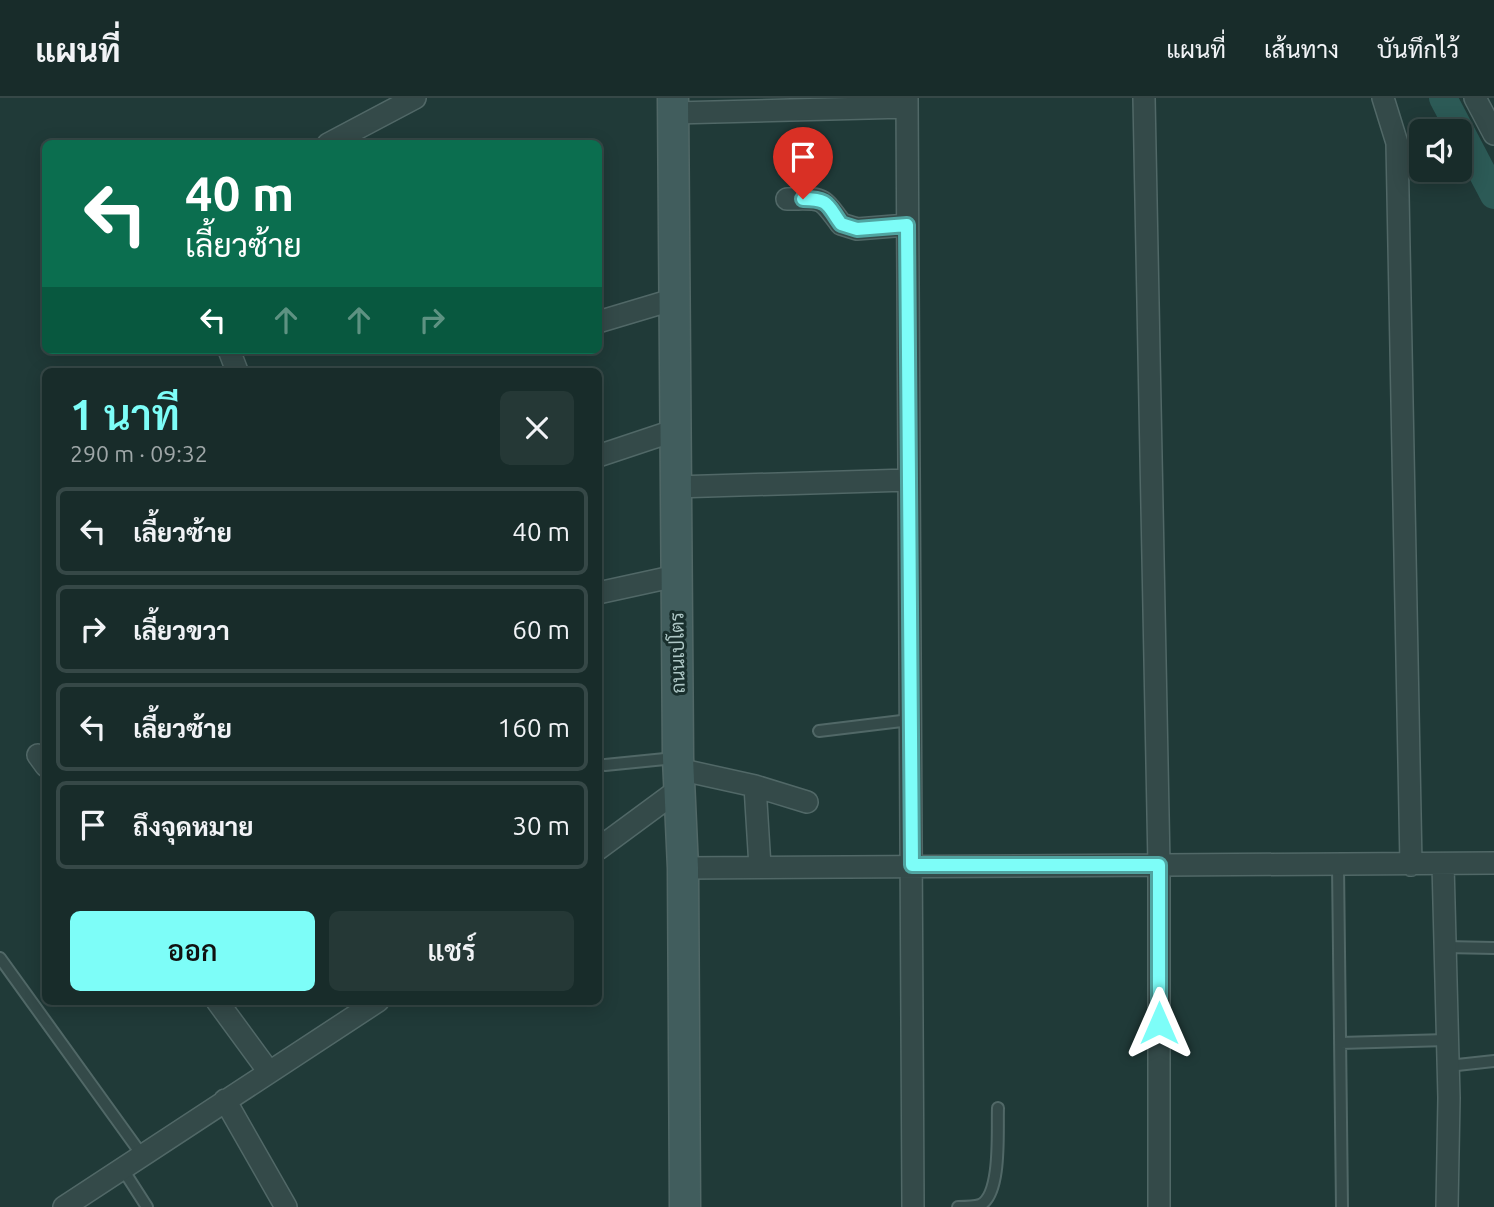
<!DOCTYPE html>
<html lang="th">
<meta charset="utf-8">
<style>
body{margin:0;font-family:Ubuntu,Sarabun,sans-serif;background:#253836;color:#f1f3f6;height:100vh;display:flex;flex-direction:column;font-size:26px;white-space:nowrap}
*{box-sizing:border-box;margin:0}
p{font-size:23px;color:#9fa7a8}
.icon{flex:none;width:38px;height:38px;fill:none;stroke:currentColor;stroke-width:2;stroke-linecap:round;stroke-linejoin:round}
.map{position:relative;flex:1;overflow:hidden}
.sheet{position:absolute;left:42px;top:270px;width:560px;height:637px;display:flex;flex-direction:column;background:#182c2a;border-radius:10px;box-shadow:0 4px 18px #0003,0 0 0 2px #364847}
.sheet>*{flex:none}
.guide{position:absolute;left:42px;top:42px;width:560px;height:214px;border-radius:10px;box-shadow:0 4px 18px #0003,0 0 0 2px #364847;background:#0b6e4f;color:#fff;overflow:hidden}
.fabs{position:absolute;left:1409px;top:21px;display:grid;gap:14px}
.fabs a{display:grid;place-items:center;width:63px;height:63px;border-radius:10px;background:#182c2a;box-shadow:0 4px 18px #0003,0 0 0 2px #364847;font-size:35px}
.pin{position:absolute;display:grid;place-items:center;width:60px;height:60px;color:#fff;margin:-72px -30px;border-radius:50% 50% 50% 0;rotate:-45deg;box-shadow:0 0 7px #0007}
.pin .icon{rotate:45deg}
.me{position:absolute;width:77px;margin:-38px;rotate:0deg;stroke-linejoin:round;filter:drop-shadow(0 0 5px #0008)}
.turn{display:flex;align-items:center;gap:24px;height:147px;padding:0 28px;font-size:32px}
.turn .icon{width:91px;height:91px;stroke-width:2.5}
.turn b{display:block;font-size:49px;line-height:60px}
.lanes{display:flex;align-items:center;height:66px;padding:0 28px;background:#0003;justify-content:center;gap:35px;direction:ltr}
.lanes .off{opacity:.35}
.round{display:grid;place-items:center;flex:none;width:74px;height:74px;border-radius:10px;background:#253836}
.headline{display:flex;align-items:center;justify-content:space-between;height:119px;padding:0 28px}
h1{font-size:42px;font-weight:600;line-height:52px;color:#7dfdf8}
.primary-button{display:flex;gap:14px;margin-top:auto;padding:14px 28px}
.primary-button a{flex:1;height:80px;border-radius:10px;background:#7dfdf8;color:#111;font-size:28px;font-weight:600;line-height:80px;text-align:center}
.primary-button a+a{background:#253836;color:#f1f3f6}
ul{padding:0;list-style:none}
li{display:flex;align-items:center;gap:21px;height:88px;margin:0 14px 10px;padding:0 14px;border:4px solid #364847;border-radius:10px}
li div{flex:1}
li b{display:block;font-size:26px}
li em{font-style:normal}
header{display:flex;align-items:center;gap:42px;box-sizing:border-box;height:98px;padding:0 35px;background:#182c2a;border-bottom:2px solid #364847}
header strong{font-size:33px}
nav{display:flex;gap:38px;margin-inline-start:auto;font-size:24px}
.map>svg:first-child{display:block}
</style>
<header>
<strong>แผนที่</strong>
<nav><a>แผนที่</a><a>เส้นทาง</a><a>บันทึกไว้</a></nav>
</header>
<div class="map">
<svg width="1494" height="1109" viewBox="0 0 1494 1109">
<rect width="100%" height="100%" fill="#203a38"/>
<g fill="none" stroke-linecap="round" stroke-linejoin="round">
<path stroke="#2c5a56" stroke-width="28" d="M1443 0 1494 97"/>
<defs>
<path id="lane" d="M819 633 910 622
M605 667 675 660
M1338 768 1342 1109
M1445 849 1494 850
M0 860 142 1057
M1340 945 1447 942
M1448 968 1494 963
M122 1070 147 1109
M958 1109C965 1109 974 1109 980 1107 1002 1097 997 1031 998 1010"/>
<path id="street" d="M907 0 913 1109
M1144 0 1159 767V1109
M1383 0 1397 45 1411 767
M1475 0 1494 36
M674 15 907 9
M328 46 415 0
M787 101C823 101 820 97 841 126L857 131 907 127
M598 224 675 201
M229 252 237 273
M598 358 676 332
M675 389 908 382
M598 495 676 478
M38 657 46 668
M678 671 755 688 807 704
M755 688 760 769
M598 751 678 692
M1443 766 1449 1000 1447 1109
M683 770 1494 765
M217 903 269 974
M225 1002 286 1109
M64 1109 378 903"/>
<path id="secondary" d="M673 0 678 660 683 770 685 1109"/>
</defs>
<use href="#lane" stroke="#516867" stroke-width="14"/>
<use href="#street" stroke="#516867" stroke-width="24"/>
<use href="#secondary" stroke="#516867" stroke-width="33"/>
<use href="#lane" stroke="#344a49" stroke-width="10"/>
<use href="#street" stroke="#344a49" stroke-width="21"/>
<use href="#secondary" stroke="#415d5d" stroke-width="30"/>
</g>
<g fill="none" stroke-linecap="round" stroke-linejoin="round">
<defs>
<path id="route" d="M803 101C830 101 827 107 841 126L857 131 907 127 912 767H1159V925"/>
</defs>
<use href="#route" stroke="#51a4a1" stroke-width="18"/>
<use href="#route" stroke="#7dfdf8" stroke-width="12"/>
</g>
<g text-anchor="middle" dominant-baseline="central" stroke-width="6" stroke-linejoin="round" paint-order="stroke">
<g font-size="19" fill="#aec7c6" stroke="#192f2d">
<text transform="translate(677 555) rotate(-91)">ถนนเปโตร</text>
</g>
</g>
</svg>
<div class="fabs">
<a><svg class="icon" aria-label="sound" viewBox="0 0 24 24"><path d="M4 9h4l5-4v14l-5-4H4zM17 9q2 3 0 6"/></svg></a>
</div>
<div class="pin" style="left:803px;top:101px;background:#d93025"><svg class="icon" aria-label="arrive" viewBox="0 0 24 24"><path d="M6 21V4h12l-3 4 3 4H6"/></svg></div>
<svg class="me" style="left:1159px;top:925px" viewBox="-20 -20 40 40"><path d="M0-17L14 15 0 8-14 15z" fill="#7dfdf8" stroke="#fff" stroke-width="4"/></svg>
<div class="guide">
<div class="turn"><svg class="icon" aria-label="left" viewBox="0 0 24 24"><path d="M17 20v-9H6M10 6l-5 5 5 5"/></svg><div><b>40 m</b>เลี้ยวซ้าย</div></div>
<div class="lanes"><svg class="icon" aria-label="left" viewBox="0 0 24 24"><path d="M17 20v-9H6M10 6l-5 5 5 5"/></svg><svg class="icon off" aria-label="ahead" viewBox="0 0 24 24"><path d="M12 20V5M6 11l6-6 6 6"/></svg><svg class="icon off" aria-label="ahead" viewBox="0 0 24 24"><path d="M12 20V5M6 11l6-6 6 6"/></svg><svg class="icon off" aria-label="right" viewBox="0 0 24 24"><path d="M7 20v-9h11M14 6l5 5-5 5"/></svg></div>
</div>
<section class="sheet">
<div class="headline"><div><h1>1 นาที</h1><p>290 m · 09:32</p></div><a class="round"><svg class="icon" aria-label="close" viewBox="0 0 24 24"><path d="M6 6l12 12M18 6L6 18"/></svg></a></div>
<ul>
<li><svg class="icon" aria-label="left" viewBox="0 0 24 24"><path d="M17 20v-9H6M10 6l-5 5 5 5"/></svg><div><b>เลี้ยวซ้าย</b></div><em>40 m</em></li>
<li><svg class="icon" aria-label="right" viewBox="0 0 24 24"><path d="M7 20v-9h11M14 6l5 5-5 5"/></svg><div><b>เลี้ยวขวา</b></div><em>60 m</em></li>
<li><svg class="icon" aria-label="left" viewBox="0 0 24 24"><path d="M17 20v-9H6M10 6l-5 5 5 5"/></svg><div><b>เลี้ยวซ้าย</b></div><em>160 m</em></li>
<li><svg class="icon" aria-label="arrive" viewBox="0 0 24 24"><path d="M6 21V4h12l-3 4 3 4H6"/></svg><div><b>ถึงจุดหมาย</b></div><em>30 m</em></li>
</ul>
<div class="primary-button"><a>ออก</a><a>แชร์</a></div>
</section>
</div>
